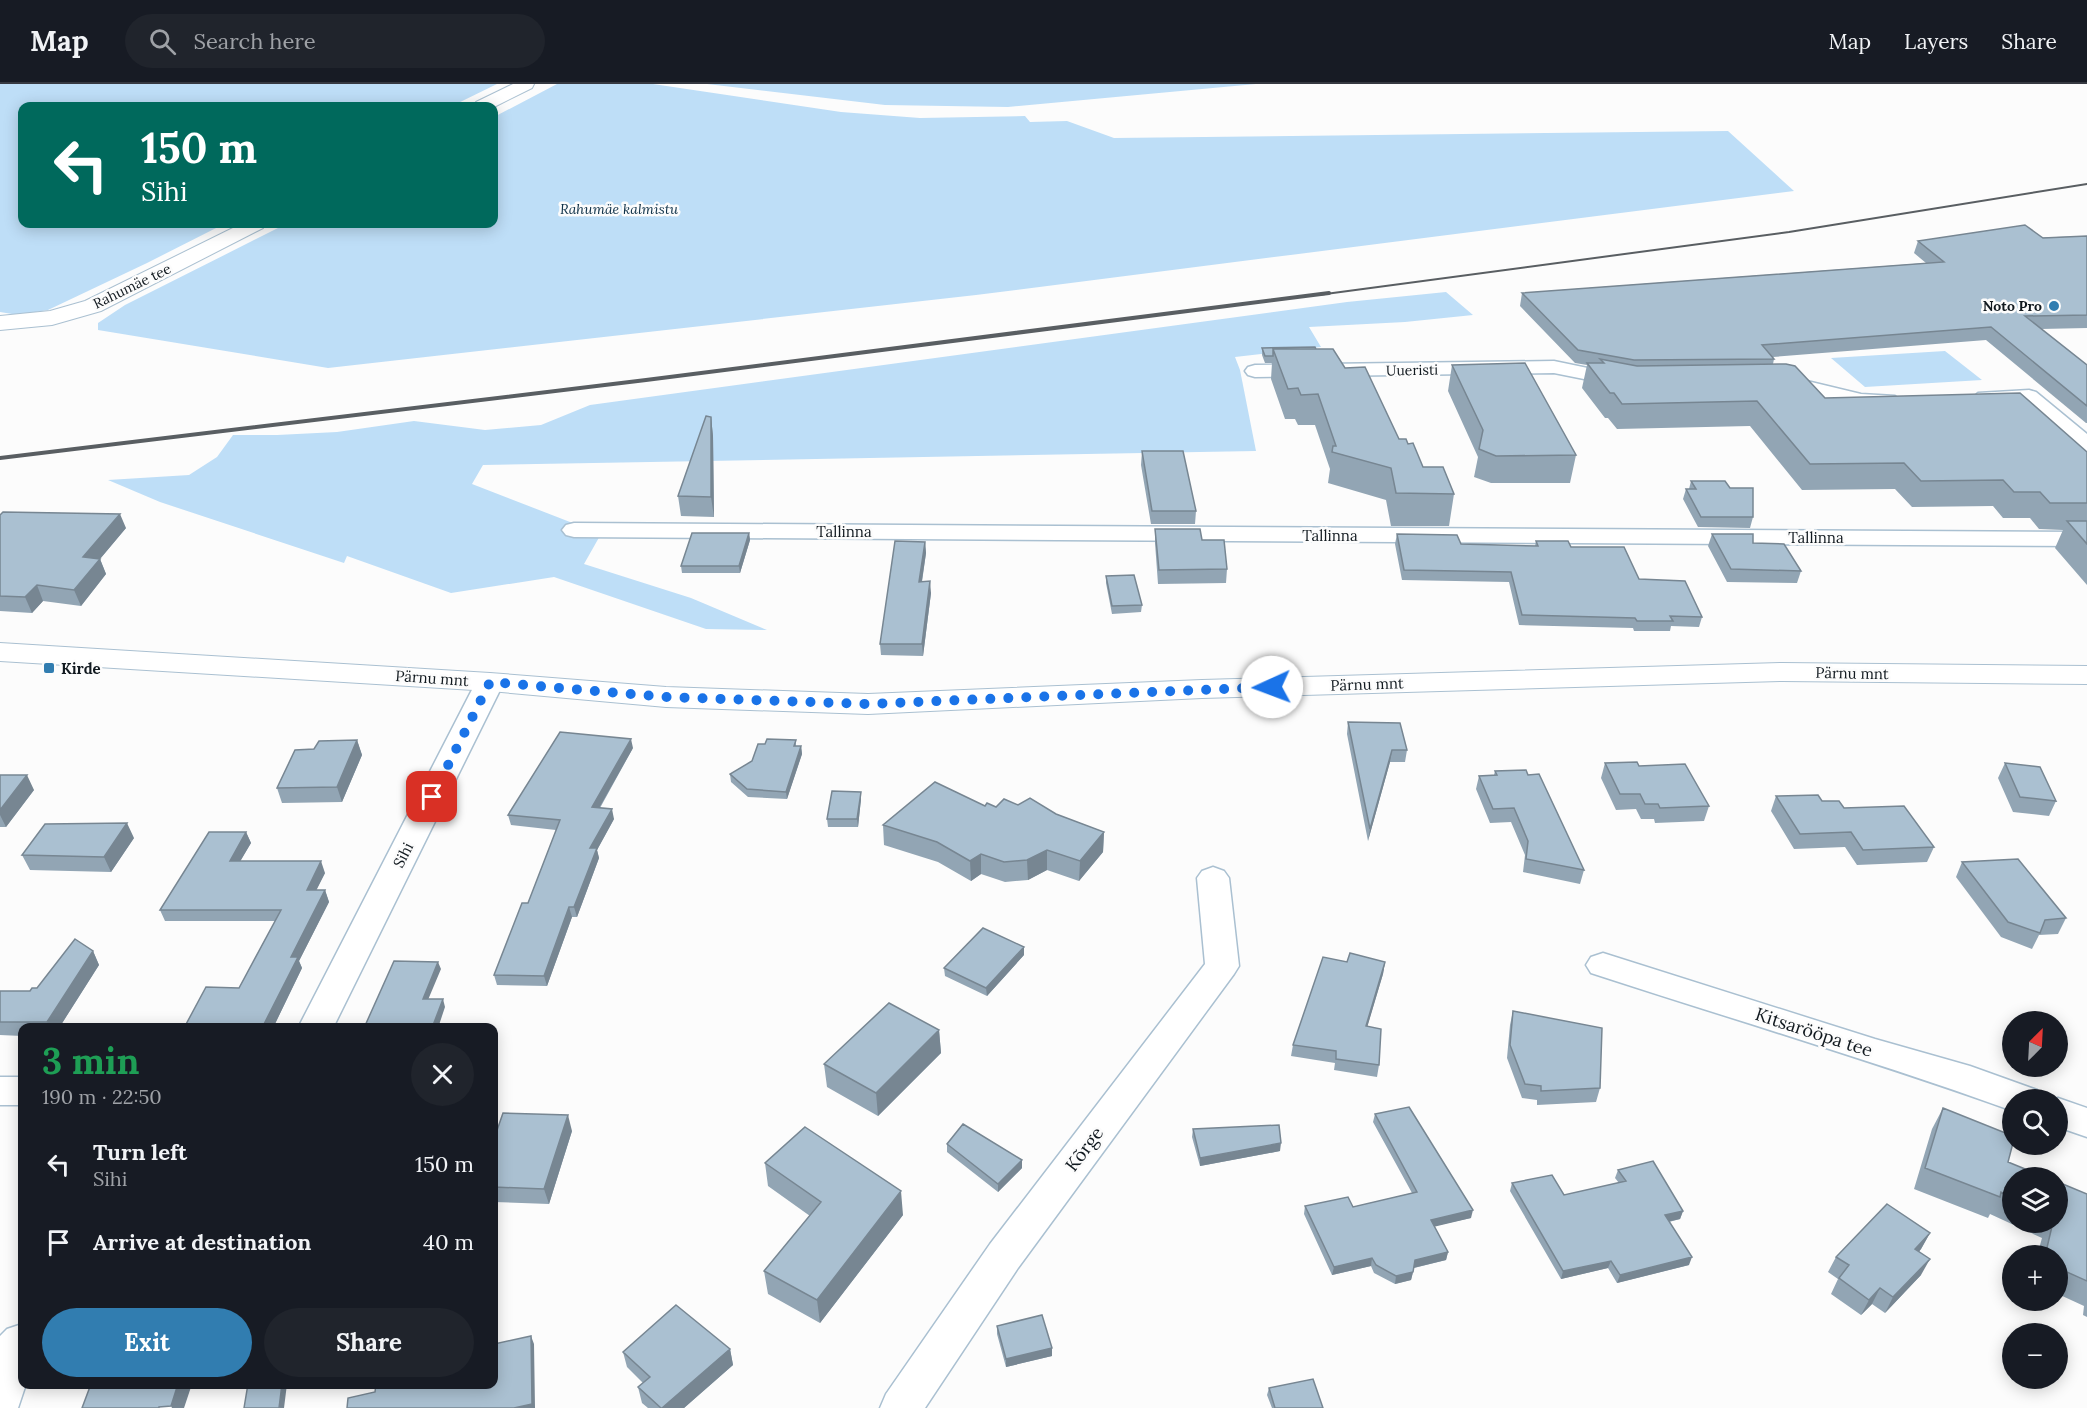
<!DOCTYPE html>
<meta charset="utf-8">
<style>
body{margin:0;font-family:Lora,serif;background:#20242c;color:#f1f3f6;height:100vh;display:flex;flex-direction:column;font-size:22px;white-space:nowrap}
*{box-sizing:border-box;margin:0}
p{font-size:20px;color:#9ea1a6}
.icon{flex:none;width:33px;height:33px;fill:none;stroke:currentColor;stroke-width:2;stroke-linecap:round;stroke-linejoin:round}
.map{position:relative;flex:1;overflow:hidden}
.sheet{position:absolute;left:18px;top:939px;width:480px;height:366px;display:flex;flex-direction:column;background:#171b24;border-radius:12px;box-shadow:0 3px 15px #0003}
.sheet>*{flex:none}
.guide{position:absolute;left:18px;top:18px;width:480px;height:126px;border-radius:12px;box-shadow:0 3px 15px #0003;background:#00695c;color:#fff;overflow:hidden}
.needle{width:39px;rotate:24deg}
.tools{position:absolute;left:2002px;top:927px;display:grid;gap:12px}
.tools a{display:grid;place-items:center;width:66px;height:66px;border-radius:50%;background:#171b24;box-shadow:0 3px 15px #0003;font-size:30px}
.pin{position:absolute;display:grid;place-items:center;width:51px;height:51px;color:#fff;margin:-26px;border-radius:12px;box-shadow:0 3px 9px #0006}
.me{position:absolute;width:66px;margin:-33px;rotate:268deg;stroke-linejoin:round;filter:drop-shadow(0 0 4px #0008)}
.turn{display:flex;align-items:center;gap:21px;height:126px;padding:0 24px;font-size:27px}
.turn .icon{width:78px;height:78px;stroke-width:2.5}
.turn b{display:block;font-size:42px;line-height:51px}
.round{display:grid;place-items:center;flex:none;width:63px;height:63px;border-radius:32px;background:#20242c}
.head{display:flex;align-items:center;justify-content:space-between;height:102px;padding:0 24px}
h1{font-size:36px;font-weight:800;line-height:45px;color:#1e9e55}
.button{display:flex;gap:12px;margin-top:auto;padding:12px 24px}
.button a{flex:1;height:69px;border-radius:36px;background:#317db0;color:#fff;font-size:24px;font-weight:800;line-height:69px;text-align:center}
.button a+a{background:#20242c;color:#f1f3f6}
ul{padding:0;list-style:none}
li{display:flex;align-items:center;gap:18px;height:78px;padding:0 24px}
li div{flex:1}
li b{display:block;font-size:22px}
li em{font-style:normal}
header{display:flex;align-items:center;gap:36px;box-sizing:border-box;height:84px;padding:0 30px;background:#171b24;border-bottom:2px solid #363941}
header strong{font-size:28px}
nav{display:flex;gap:33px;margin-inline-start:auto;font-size:21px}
.search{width:420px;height:54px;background:#20242c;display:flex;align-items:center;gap:15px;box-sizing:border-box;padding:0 21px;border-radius:33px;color:#9ea1a6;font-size:22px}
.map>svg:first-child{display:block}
</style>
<header>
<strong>Map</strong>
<div class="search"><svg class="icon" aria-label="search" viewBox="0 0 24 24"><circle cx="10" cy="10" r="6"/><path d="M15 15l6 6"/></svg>Search here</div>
<nav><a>Map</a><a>Layers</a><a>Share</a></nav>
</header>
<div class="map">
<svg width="2087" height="1324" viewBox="0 0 2087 1324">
<rect width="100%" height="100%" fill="#fcfcfc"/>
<path fill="#bedef7" d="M0 0H497L452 22H22V140H224L147 179 48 226 18 231 0 228Z
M557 0H653L841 28 920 34 1025 32 1030 38 1067 37 1114 54 1728 47 1794 107 976 211 328 284 98 246V239L125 221 286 140H494V33Z
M707 0H1256L1008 23 885 21Z
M1446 208 1473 231 1405 238 1309 243 1321 263 1235 273 1240 286 1256 367 483 381 472 400 601 450 584 480 691 514 767 546 706 545 554 493 451 509 347 472 344 479 160 418 108 396 189 391 217 373 233 351H277L337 348 414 337 485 346 541 341 590 321 1347 218Z
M1945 267 1982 296 1865 303 1831 274Z"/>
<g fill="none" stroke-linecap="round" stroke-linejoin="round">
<defs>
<path id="street" d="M1554 277 1631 293 1634 297 1631 301 1624 303 1554 289 1255 293 1248 291 1245 287 1248 283 1255 281Z
M1778 290 1861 310 1895 312 1899 316 1895 320C1859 330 1807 309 1771 300L1768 296 1771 292Z
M2029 306 2036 308 2087 350V368L2079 366 2024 318 1978 317 1974 313 1978 309Z
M574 439 2087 448V462L574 453 566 451 562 446 566 441Z
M490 590 500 592 504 598 333 944H298L476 598 480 592Z
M1213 783 1224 787 1229 794 1239 882 1234 890 1018 1184 925 1324H880L886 1310 990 1160 1205 880 1197 794 1202 787Z
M1603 869 1875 955 1970 982 2037 1006 2042 1016H2013V1027C1874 977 1732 935 1591 889L1586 881 1591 873Z
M0 993H22V1021H0Z
M2058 1014 2087 1024V1053L2058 1043V1016H2053Z
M22 1240V1300H26L18 1324H0V1252L7 1245Z"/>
<path id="secondary" d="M513 0H534L532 4 494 23 473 22 476 18Z
M241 140H266L263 144 101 227 52 241 0 246V232L50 227 85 217Z
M0 559 490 589 666 603 868 610 1202 596 1782 579 2087 582V600L1782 597 1202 614 868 630 666 623 490 607 0 577Z"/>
</defs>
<use href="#street" stroke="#aac0d1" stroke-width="3"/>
<use href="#secondary" stroke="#aac0d1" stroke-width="2"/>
<use href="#street" fill="#fff" fill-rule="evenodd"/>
<use href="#secondary" fill="#fff" fill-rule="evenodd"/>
<path stroke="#595e62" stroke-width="2" d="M1318 211 1789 148 2087 100"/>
<path stroke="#595e62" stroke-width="4" d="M0 374 646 296 1329 209"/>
</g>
<path fill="#92a5b4" d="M2087 152V244L2041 245 2087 281V339H2086L1986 256 1773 273 1774 275 1773 280 1825 314 2087 368V501L2055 464 2063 446 2039 445 2030 434H2003L1993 422 1912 423 1895 405 1802 406 1750 342 1617 345 1608 334H1605L1582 304 1587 281 1575 279 1520 222 1522 209 1926 179 1914 169 1918 157Z
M1262 264 1316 265 1345 284 1399 355 1408 360 1423 383 1454 410 1449 442H1391L1386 416 1328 399 1330 385 1315 341H1298L1295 335H1285L1271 295 1272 279H1265L1262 271Z
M1452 281 1576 371 1570 399H1491L1474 393 1478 373 1448 307Z
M711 333 713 352 714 433 681 432 678 412Z
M1142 367 1196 427 1195 440H1151L1141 381Z
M1691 397 1753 433 1750 444 1698 443 1683 415 1686 405H1689Z
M0 431 126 444 100 475 106 490 81 522 43 517 32 529 0 527Z
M1155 445 1227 485 1226 499 1158 500 1155 459Z
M749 449 750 456 740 489H682L681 482Z
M1397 450 1461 460 1535 462 1536 457 1571 463 1639 495 1702 533 1699 543 1671 542 1670 547H1634L1633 544 1519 541 1509 498 1402 496 1395 460Z
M1712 450 1753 459 1801 487 1797 499 1727 498 1708 462Z
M925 458 926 469 922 498 931 509 923 572 881 571 880 560Z
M1106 492 1142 521 1141 528 1112 530 1106 499Z
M1348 638 1407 666 1405 678H1390L1368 757 1347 650Z
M357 656 362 671 342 718 282 719 277 704 314 665Z
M796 656V662H801L802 670 787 715 748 713 731 698 730 690 752 677 765 660Z
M633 664 600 724 614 735 597 766 599 774 577 833H572L547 902 497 901 494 891 528 819 556 746 511 741 508 731Z
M1605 679 1639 682 1709 722 1704 737 1655 739 1654 735H1641L1636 725 1616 726 1601 694Z
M2005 679 2056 717 2049 732 2013 728 1998 694Z
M1495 687 1584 786 1580 800 1523 788 1525 771 1511 738 1490 739 1476 705 1479 692 1494 691Z
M0 691 34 706 6 743H0Z
M861 708V715L858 743H828L827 735Z
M1776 712 1844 724 1934 763 1927 778 1857 781 1845 763 1794 765 1771 727Z
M1018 721 1056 730 1104 748 1103 768 1079 797 1047 786 1028 796 1005 798 981 790 971 797 938 778 884 761 883 741 985 722 996 723Z
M246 748 251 759 240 777 325 789 316 806H325L329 818 299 877 302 884 273 944H184L239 904 275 837H165L160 826Z
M134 754 111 788 30 786 22 771Z
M1962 778 2066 834 2058 850 2039 851 2032 865 2001 853 1956 793Z
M93 867 99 881 59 944H22V952L0 951V907H30L37 904Z
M1024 871 987 912 945 892 944 884Z
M1347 878H1385L1383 890 1367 943 1379 981 1377 993 1334 986 1335 979 1291 972 1293 961Z
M1513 927 1600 1004 1596 1018 1537 1021V1016L1522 1014 1507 974 1510 941Z
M939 946 941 969 878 1032 827 1003 824 980Z
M1943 1024 2008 1078 2013 1094V1138H2058L2087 1110V1233L2083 1231 2084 1222 2058 1210V1172H2037L2042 1154 1990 1130 1988 1134 1914 1105 1932 1045Z
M1375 1030 1471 1134 1434 1142 1448 1168 1446 1176 1414 1184 1411 1196 1395 1200 1374 1189 1371 1182 1332 1191 1304 1130 1305 1122 1353 1123 1412 1109 1373 1038Z
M1193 1045 1280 1067 1200 1082 1192 1053Z
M572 1047 549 1120 494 1118V1055Z
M947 1060 1022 1084 998 1108 947 1068Z
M765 1079 903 1131 820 1239 768 1210 764 1187 810 1132 768 1102Z
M1618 1086 1683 1127 1680 1135 1669 1138 1689 1181 1617 1199 1608 1184 1561 1195 1510 1107 1512 1099 1564 1111 1619 1099 1615 1094Z
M1930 1149 1921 1165 1919 1168 1921 1191 1885 1229 1872 1220 1861 1231 1831 1210 1838 1195 1828 1188 1836 1173Z
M997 1242 1052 1264V1272L1006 1283 997 1250Z
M730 1265 733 1281 684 1324H648L642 1319 638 1303 643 1299 627 1283 623 1268Z
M1269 1304 1323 1324H1272L1267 1311Z"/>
<path fill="#778692" d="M711 333 713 352 714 433 711 413Z
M120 430 126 444 89 488 83 473Z
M749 449 750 456 740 489 739 482Z
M925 458 926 469 920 509 919 498Z
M100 475 106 490 81 522 74 506Z
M930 497 931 509 923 572 922 560Z
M37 501 43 517 32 529 25 513Z
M631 655 633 664 594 733 592 723Z
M357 656 362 671 342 718 337 703Z
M801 662 802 670 787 715 786 708Z
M1392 666 1390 678 1368 757 1370 745Z
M27 691 34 706 6 743 0 731V726Z
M861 708V715L858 743 857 735Z
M612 725 614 735 597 766 599 774 577 833 574 823 590 764Z
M127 739 134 754 111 788 104 773Z
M246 748 251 759 234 788 230 777Z
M1104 748 1103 768 1079 797 1080 777Z
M1047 766V786L1028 796 1027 776Z
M981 770V790L971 797 970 777Z
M321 777 325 789 311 817 307 806Z
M325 806 329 818 299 877 302 884 273 944H262L291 873Z
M569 823 572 833 547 902 544 892Z
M1024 863V871L987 912 986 904Z
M93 867 99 881 59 944H50L47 938Z
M438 878 441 885 425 923 423 915Z
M1385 878 1383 890 1364 954 1366 942Z
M443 915 445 923 438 944H432Z
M939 946 941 969 878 1032 876 1009Z
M568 1031 572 1047 549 1120 544 1105Z
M1281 1059 1280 1067 1200 1082V1074Z
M1022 1076V1084L998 1108V1100Z
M901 1107 903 1131 820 1239 817 1216Z
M1473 1126 1471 1134 1429 1144 1431 1136Z
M1683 1127 1680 1135 1662 1139 1665 1131Z
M1930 1149 1921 1165 1907 1181 1915 1165Z
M1448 1168 1446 1176 1413 1184 1415 1176Z
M1692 1173 1689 1181 1617 1199 1620 1191Z
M1372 1174 1371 1182 1332 1191 1334 1183Z
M1930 1175 1921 1191 1885 1229 1893 1213Z
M1611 1177 1608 1184 1561 1195 1563 1187Z
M1413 1188 1411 1196 1395 1200 1396 1192Z
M1880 1204 1872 1220 1861 1231 1869 1216Z
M531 1252 534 1260 535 1324H514Z
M1052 1264V1272L1006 1283V1275Z
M730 1265 733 1281 684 1324H662Z
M178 1300H192L184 1324H172L171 1322Z
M282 1300H287L284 1324H279Z"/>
<path fill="#aac0d1" stroke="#778692" stroke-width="1.5" d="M2025 141 2043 154 2087 152V231L2025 232 2087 281V322L1991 243 1762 261 1774 275 1634 276 1578 266 1522 209 1944 178 1918 157Z
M1315 263 1316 265H1273V272H1265L1262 264Z
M1273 265H1333L1345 284 1365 283 1399 355H1406L1408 360 1413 359 1423 383H1443L1454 410 1396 409 1391 384 1332 368 1333 362H1336L1318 310 1301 311 1298 304 1288 305Z
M1600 275 1637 282 1786 280 1795 282 1825 314 2020 309 2087 368V419H2050L2040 408H2014L2003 396 1921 397 1904 379 1810 380 1757 317 1622 320 1614 309H1610L1587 279H1604Z
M1525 279 1576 371 1496 372 1479 365 1483 346 1452 281Z
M706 332 711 333V413L678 412Z
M1142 367H1183L1196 427H1152Z
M1691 397H1725L1730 404H1753V433H1701L1686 405H1696Z
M3 428 120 430 83 473 100 475 74 506 37 501 25 513 0 512V431Z
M2067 437H2087V460Z
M1155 445H1200L1202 456H1224L1227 485 1159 486Z
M692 449H749L739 482H681Z
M1397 450 1457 451 1461 460 1538 462 1536 457H1568L1571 463H1624L1639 495 1685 497 1702 533 1670 532 1673 537H1637L1635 534 1522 531 1511 488 1404 486Z
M1712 450H1753V459L1784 460 1801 487 1731 485Z
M895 457 925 458 919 498 930 497 922 560H880Z
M1134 491 1142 521 1112 522 1106 492Z
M1348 638 1400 639 1407 666H1392L1370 745Z
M560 648 631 655 592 723 612 725 590 764H597L574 823H569L544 892 494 891 522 819H528L560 736 508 731Z
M767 655 796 656 794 662H801L786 708 747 705 730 690 752 677 758 660H765Z
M357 656 337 703 277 704 295 666 314 665 319 657Z
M1637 678 1639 682 1685 680 1709 722 1660 724 1658 720H1645L1640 710H1620L1605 679Z
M2005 679 2040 683 2056 717 2020 713Z
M1526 686 1528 691 1539 690 1584 786 1526 775 1528 757 1514 724 1493 725 1479 692 1497 691 1495 687Z
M0 691H27L0 726Z
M935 698 985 722 987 719 996 723 1004 715 1018 721 1030 714 1056 730 1104 748 1080 777 1047 766 1027 776 1004 778 981 770 970 777 937 758 883 741Z
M832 707 861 708 857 735H827Z
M1818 711 1822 717H1839L1844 724 1904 722 1934 763 1863 766 1851 748 1800 750 1776 712Z
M127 739 104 773 22 771 45 740Z
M209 748H246L230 777H321L307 806H325L291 873H298L262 944H184L206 903 239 904 281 826H160Z
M2018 775 2066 834 2045 836 2040 849 2008 838 1962 778Z
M983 844 1024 863 986 904 944 884Z
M75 855 93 867 47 938H0V907H30L32 904H37Z
M1350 869 1385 878 1366 942 1381 945 1379 981 1336 975V967L1293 961 1323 873 1347 878Z
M394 877 438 878 423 915H443L432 944H364Z
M889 919 939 946 876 1009 824 980Z
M1513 927 1602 944 1600 1004 1541 1007V1002L1525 1000 1510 961Z
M1409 1023 1473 1126 1431 1136 1448 1168 1415 1176 1413 1188 1396 1192 1376 1181 1372 1174 1334 1183 1305 1122 1348 1113 1353 1123 1417 1108 1375 1030Z
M1943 1024 2013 1052V1059L2008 1078 2047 1094H2013V1114L2001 1108 2000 1113 1925 1084Z
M503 1029 568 1031 544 1105 494 1103V1055Z
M963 1040 1022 1076 998 1100 947 1060Z
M1279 1041 1281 1059 1200 1074 1193 1045Z
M805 1043 901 1107 817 1216 764 1187 821 1118 765 1079Z
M1653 1077 1683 1127 1665 1131 1692 1173 1620 1191 1611 1177 1563 1187 1512 1099 1552 1091 1564 1111 1626 1097 1618 1086Z
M2058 1098 2087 1110V1197L2058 1184V1172H2045L2053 1138H2058Z
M1887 1120 1930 1149 1915 1165 1930 1175 1893 1213 1880 1204 1869 1216 1839 1194 1849 1181 1836 1173Z
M676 1221 730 1265 662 1324H661L638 1303 650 1293 623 1268Z
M1042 1231 1052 1264 1006 1275 997 1242Z
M531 1252 532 1320 514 1324H347L348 1314 375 1308 376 1300H494V1260Z
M1313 1295 1323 1324H1275L1269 1304Z
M91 1300H178L171 1322 159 1323V1324H82Z
M248 1300H282L279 1324H244Z"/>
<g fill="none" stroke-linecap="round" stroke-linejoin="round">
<path stroke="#1a73e8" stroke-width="10" stroke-dasharray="0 18" d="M432 713 490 598 666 613 868 620 1272 603"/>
</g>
<g fill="#317db0" stroke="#fcfcfc" stroke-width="2">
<circle cx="2054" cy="222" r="6"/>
<rect x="43" y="578" width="12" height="12" rx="3"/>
</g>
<g text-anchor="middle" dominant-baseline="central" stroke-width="5" stroke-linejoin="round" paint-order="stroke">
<g font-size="14" font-style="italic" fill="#0f3148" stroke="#fcfcfc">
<text x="619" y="125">Rahumäe kalmistu</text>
</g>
<g font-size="14" fill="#11191f" stroke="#fcfcfc">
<text transform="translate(132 202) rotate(-26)">Rahumäe tee</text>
<text transform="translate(1412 286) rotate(-1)">Uueristi</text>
</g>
<g font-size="14" font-weight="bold" fill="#11191f" stroke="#fcfcfc" text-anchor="end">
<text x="2042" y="222">Noto Pro</text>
</g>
<g font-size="15" fill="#11191f" stroke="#fcfcfc">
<text x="844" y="447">Tallinna</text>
<text x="1330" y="451">Tallinna</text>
<text x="1816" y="453">Tallinna</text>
<text transform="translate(1852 589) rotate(1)">Pärnu mnt</text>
<text transform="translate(432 594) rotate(4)">Pärnu mnt</text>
<text transform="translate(1367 600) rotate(-2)">Pärnu mnt</text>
<text transform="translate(403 771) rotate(-63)">Sihi</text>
</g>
<g font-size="15" font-weight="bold" fill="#11191f" stroke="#fcfcfc" text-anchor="start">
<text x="61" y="584">Kirde</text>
</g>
<g font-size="18" fill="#11191f" stroke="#fcfcfc">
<text transform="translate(1814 948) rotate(18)">Kitsarööpa tee</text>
<text transform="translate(1084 1065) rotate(-53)">Kõrge</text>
</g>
</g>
</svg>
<div class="tools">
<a><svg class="needle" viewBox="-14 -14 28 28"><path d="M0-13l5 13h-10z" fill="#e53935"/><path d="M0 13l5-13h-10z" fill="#9ea1a6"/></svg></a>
<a><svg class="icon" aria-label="search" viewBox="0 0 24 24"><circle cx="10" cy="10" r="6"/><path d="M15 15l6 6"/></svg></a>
<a><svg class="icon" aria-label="layers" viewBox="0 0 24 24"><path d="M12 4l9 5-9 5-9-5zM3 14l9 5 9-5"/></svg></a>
<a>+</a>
<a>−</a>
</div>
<div class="pin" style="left:432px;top:713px;background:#d93025"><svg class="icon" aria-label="arrive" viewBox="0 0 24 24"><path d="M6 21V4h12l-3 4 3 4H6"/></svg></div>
<svg class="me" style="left:1272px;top:603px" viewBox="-20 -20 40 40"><circle r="19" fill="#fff"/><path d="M0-13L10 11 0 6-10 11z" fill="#1a73e8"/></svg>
<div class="guide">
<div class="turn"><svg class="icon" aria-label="left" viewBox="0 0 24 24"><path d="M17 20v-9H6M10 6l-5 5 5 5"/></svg><div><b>150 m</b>Sihi</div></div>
</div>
<section class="sheet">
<div class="head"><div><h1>3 min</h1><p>190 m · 22:50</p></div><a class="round"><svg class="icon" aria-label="close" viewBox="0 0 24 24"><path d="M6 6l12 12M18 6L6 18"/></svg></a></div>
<ul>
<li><svg class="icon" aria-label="left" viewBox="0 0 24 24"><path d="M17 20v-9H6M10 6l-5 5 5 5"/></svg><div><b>Turn left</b><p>Sihi</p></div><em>150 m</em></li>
<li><svg class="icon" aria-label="arrive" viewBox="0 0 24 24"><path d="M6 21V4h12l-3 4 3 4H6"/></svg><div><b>Arrive at destination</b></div><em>40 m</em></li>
</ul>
<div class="button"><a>Exit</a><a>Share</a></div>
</section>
</div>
